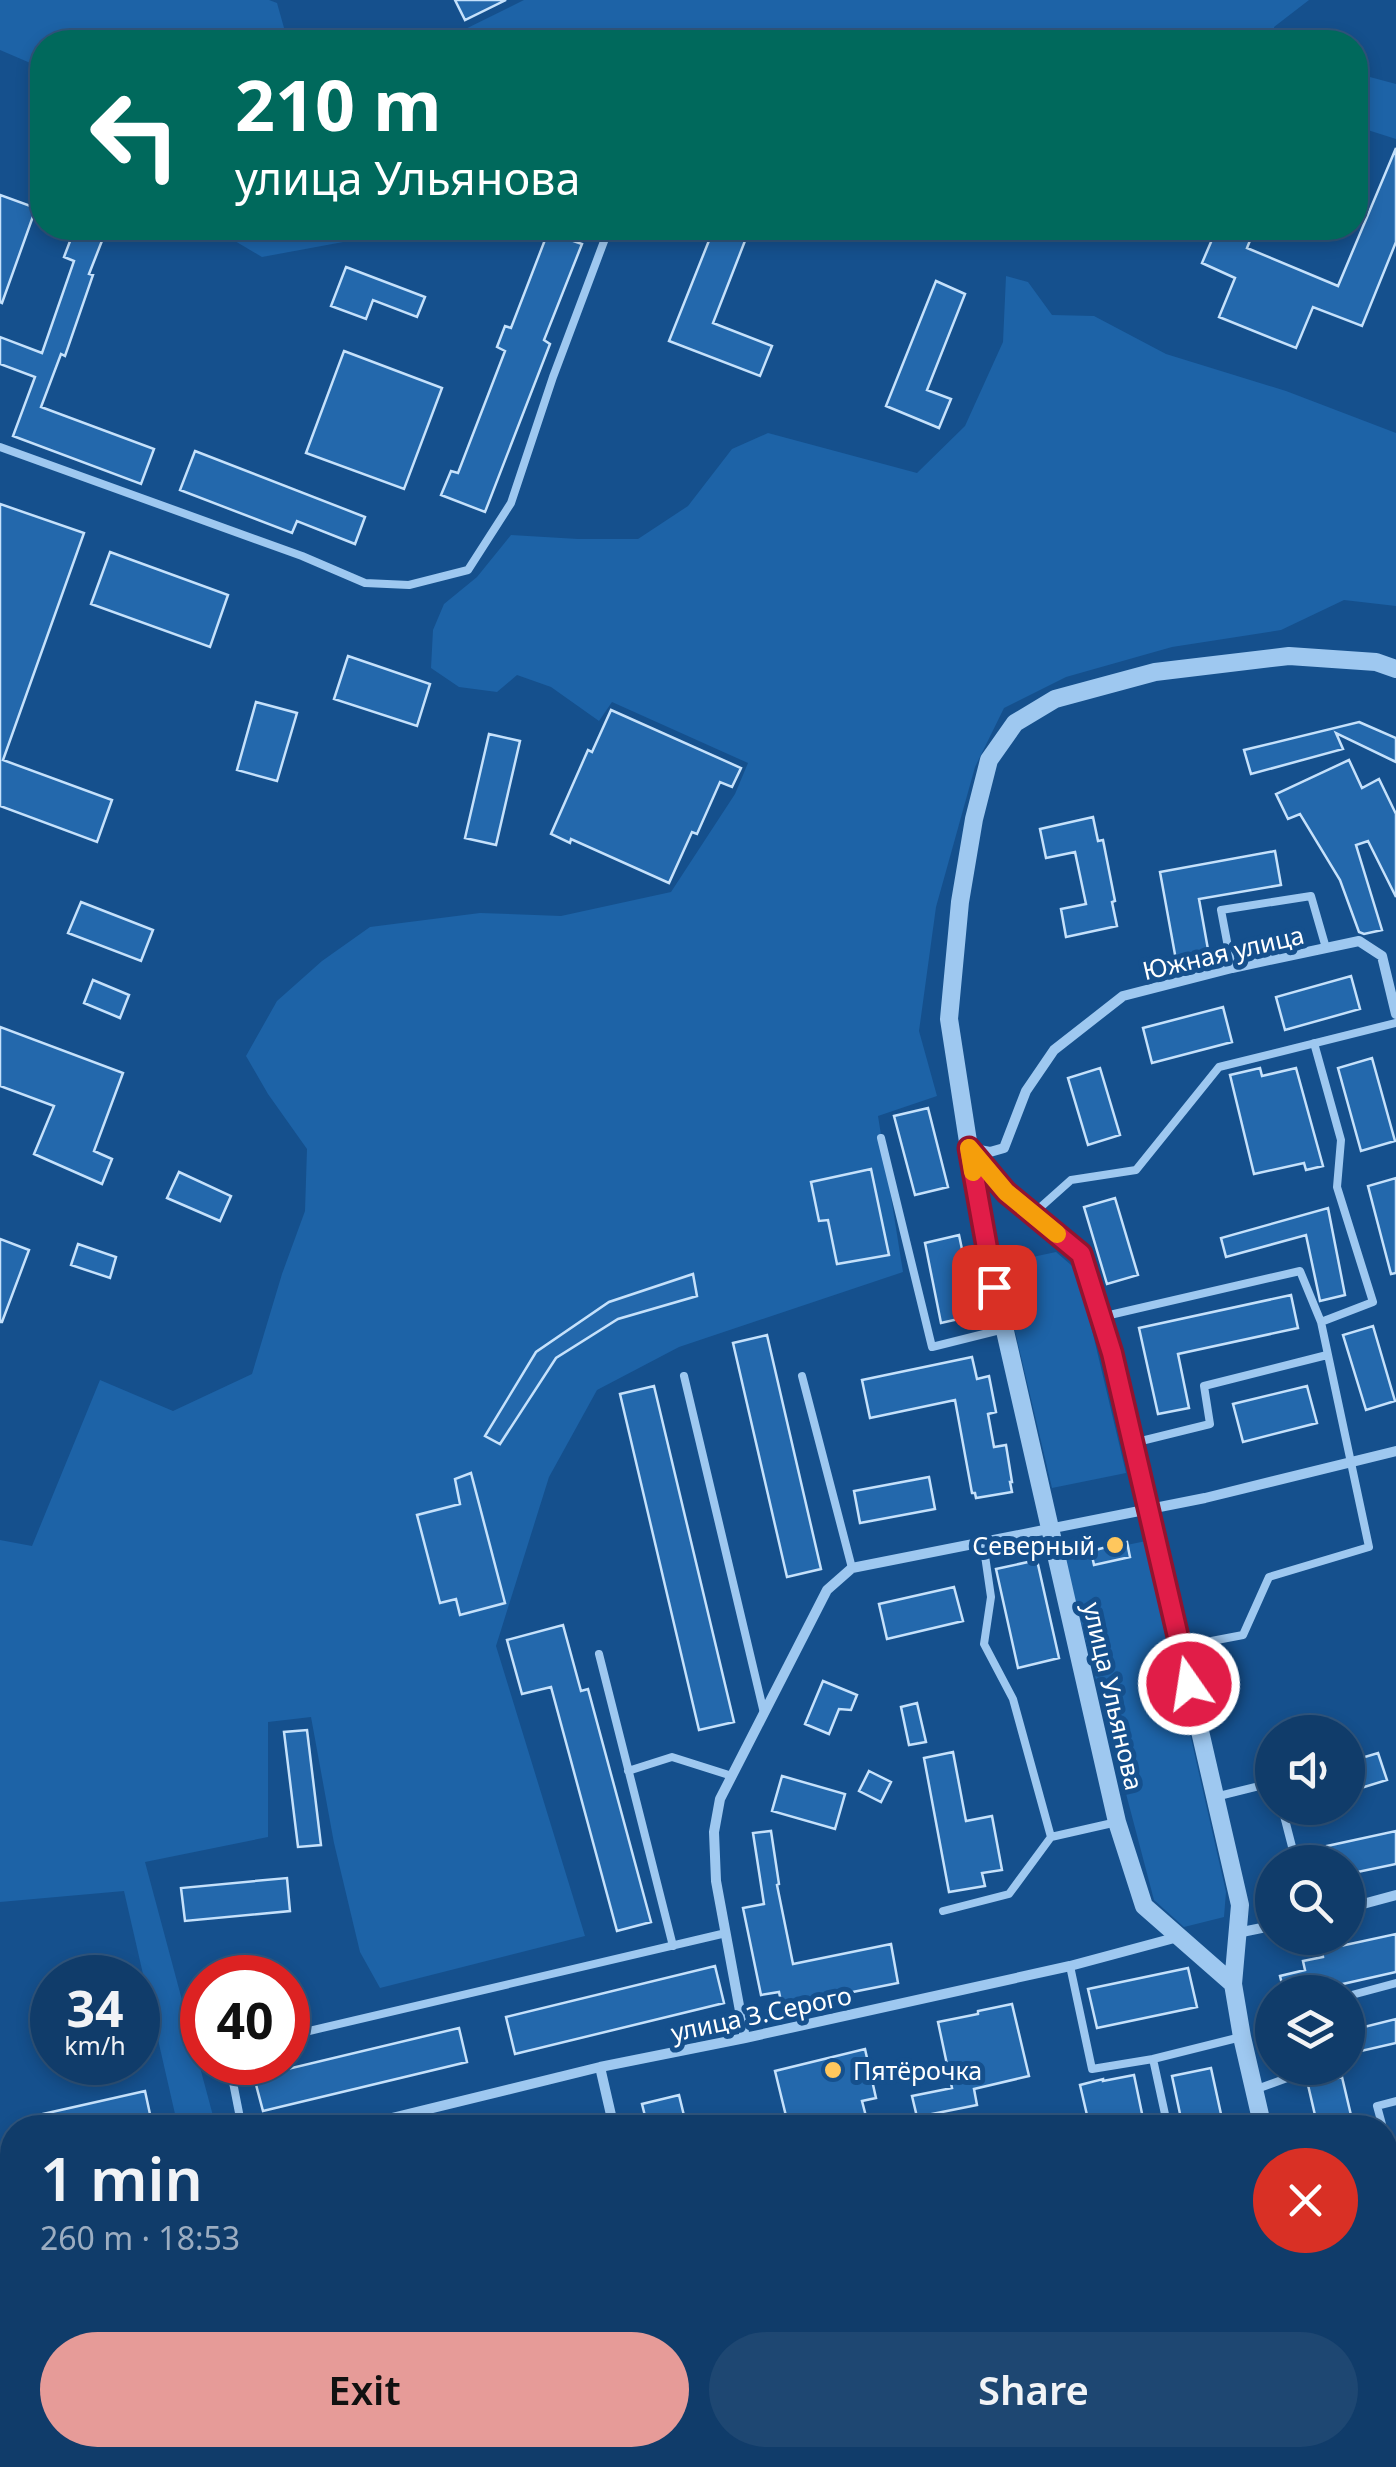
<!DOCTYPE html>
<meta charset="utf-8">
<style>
body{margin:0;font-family:"Noto Sans",sans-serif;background:#1e4772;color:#f1f3f6;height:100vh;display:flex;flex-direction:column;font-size:38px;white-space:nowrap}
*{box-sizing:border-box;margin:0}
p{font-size:32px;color:#9cadc1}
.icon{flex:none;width:55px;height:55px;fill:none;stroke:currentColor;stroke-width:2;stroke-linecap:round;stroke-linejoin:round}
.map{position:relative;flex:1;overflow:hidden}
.sheet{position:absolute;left:0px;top:2115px;width:1398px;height:352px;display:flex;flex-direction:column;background:#103c6a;border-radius:40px 40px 0 0;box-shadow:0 5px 15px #0003,0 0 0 2px #30567e}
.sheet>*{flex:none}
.top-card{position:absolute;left:30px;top:30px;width:1338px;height:210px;border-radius:40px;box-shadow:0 5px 15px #0003,0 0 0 2px #30567e;background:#00695c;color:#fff;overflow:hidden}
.fabs{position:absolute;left:1255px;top:1715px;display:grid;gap:20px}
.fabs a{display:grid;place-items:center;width:110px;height:110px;border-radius:50%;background:#103c6a;box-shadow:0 5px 15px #0003,0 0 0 2px #30567e;font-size:50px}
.speed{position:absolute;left:30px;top:1955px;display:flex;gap:20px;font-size:50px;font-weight:700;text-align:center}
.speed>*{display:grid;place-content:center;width:130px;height:130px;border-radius:50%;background:#103c6a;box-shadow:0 5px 15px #0003,0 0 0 2px #30567e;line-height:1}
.speed small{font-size:25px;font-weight:400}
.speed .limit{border:15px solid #d22;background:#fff;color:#111}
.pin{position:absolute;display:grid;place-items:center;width:85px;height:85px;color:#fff;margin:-42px;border-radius:20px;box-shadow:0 5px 15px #0006}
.me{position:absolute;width:110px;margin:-55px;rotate:347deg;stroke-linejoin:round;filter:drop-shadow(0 0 8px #0008)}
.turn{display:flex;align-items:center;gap:35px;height:210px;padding:0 40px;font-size:45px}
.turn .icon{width:130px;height:130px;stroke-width:2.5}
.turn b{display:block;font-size:70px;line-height:85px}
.round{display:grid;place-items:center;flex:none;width:105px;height:105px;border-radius:52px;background:#1e4772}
.head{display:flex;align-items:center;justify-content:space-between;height:170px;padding:0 40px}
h1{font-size:60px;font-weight:600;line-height:75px}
.cta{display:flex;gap:20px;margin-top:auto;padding:20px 40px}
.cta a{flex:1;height:115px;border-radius:60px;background:#e69b98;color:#111;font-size:40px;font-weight:600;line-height:115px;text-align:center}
.cta a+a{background:#1e4772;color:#f1f3f6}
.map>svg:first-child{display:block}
</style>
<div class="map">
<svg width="1396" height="2467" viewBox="0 0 1396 2467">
<rect width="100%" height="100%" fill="#15508d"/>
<path fill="#1d63a7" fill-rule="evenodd" d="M0 0H269L277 3 288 42H42V68L0 50Z
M524 0H1309L1274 27 1276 42H439Z
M1355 73 1396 84V139L1355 126Z
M213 228H419L262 257Z
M1006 276 1028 282 1052 315 1094 316 1166 354 1286 391 1396 433V606L1344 600 1281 630 1172 647 1066 677 1004 708 975 767 936 907 919 1031 937 1096 878 1116 903 1272 679 1347 597 1390 549 1477 496 1646 585 1936 380 1988 360 1952 334 1843 311 1717 268 1722V1837L145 1862 216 2127H178L124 1891 0 1902V1540L32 1546 100 1380 173 1411 252 1374 282 1274 305 1211 307 1149 268 1094 246 1056 277 1001 322 961 370 927 480 913 561 916 671 892 735 794 748 763 612 702 599 721 551 687 517 675 497 692 459 687 431 668 433 630 444 604 477 577 511 535 578 539H638L688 506 732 449 768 433 917 473 965 426 1003 342ZM871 1169 880 1208 820 1221 812 1182ZM693 1275 556 1358 500 1444 485 1437 536 1352ZM471 1473 505 1603 460 1615 456 1599 440 1602 417 1516 460 1504 455 1479Z
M1056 1252 1078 1271 1126 1473 1052 1488 1003 1280 1014 1261Z
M1146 1541 1226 1892 1224 1917 1184 1927 1154 1900 1064 1558Z"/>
<path fill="#2368ac" stroke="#c5e1fb" stroke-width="2.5" d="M455 0H506L465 20Z
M1396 148V242L1362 326 1313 307 1296 348 1219 317 1235 278 1202 263 1217 228H1255L1247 248 1338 286Z
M0 195 36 208 2 303 0 302Z
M75 228H107L89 274 93 275 65 356 61 354 41 407 154 449 141 484 13 436 35 377 0 364V337L42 353 74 261 64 257Z
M714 228H750L713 323 772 346 760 376 669 341Z
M548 232 582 244 544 340 550 344 485 512 441 495 451 471 458 473 505 351 497 347 505 326 511 328Z
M346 267 425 297 417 317 373 300 366 319 331 306Z
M936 281 965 294 927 390 951 399 939 428 886 406Z
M344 351 442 388 404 489 306 453Z
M195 451 365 517 355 544 297 521 292 533 180 490Z
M0 504 84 533 3 760 112 800 97 842 0 806Z
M110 552 228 595 210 647 91 604Z
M348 656 430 684 417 726 334 699Z
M256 702 297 713 277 781 237 770Z
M611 710 741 768 732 787 720 782 697 834 692 832 669 883 571 839 570 843 551 834 588 750 592 752Z
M1359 722 1396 738V762L1336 733 1343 749 1251 774 1244 750Z
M489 734 520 741 496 845 465 838Z
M1349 760 1362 788 1379 779 1396 814V897L1368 841 1356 845 1382 930 1364 934 1359 932 1340 880 1300 814 1288 819 1276 794Z
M1093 817 1098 841 1103 840 1115 901 1112 902 1117 926 1066 937 1061 909 1086 904 1075 852 1046 858 1040 829Z
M1275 851 1281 885 1199 899 1209 955 1176 960 1160 872Z
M81 902 153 930 141 961 68 933Z
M1351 976 1360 1009 1285 1030 1276 997Z
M93 980 129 995 120 1018 84 1003Z
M1223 1007 1232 1042 1152 1063 1143 1028Z
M0 1027 123 1073 94 1151 112 1159 102 1184 34 1154 54 1106 0 1086Z
M1372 1058 1395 1141 1361 1151 1338 1068Z
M1100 1068 1120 1135 1088 1145 1068 1078Z
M1260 1068 1262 1076 1296 1068 1323 1166 1306 1170 1304 1163 1254 1174 1230 1075Z
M928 1108 948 1187 915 1195 894 1116Z
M871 1169 889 1255 837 1264 828 1220 819 1221 811 1182Z
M179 1172 231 1196 220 1221 167 1198Z
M1396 1178V1273L1391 1274 1368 1186Z
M1115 1198 1138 1275 1107 1284 1084 1207Z
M1328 1208 1345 1295 1320 1301 1306 1235 1226 1257 1221 1238Z
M959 1235 976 1315 941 1323 925 1243Z
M0 1239 29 1250 2 1322H0Z
M78 1244 116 1257 110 1278 71 1265Z
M693 1274 697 1296 618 1319 556 1358 500 1444 485 1436 536 1352 609 1302Z
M1291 1295 1298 1328 1178 1354 1189 1408 1158 1414 1139 1328Z
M1373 1326 1395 1401 1366 1410 1343 1335Z
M767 1335 821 1569 787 1577 733 1343Z
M972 1357 977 1379 989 1376 996 1412 988 1414 994 1447 1006 1445 1012 1482H1010L1012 1492 976 1498 975 1493H972L955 1400 870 1418 862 1380Z
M654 1386 734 1722 699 1730 620 1394Z
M1307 1386 1317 1423 1243 1442 1233 1404Z
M471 1473 505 1603 460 1615 456 1599 440 1603 417 1515 460 1504 455 1479Z
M929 1477 935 1509 860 1523 854 1491Z
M1127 1542 1130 1557 1094 1565 1091 1551Z
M1037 1560 1059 1658 1018 1668 996 1569Z
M954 1587 963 1621 887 1639 879 1604Z
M563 1625 581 1691 588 1689 651 1922 617 1931 551 1687 522 1694 507 1640Z
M823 1681 857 1695 851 1710 839 1709 829 1734 805 1724Z
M917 1703 926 1742 909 1745 901 1707Z
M307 1730 321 1845 298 1847 284 1732Z
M953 1752 966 1821 992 1816 1002 1870 982 1873 985 1886 949 1892 924 1758Z
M1378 1753 1387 1780 1348 1792V1762Z
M869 1771 891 1782 881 1802 859 1791Z
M782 1776 845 1794 835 1829 772 1811Z
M771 1831 779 1884 777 1885 793 1964 891 1944 898 1983 782 2006 779 1992 761 1995 743 1908 764 1904 753 1833Z
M1396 1831V1864L1348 1874V1862H1331L1327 1846Z
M287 1878 290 1911 185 1921 181 1888Z
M1396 1934V1972L1334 1986 1336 1992H1284L1280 1976 1305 1970 1303 1961 1323 1957 1322 1950Z
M715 1966 724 2003 515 2054 506 2017Z
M1188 1968 1197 2007 1097 2028 1088 1989Z
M1012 2004 1029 2076 974 2089 977 2105 917 2117 912 2096 952 2088 938 2022 978 2014V2011Z
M1396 2019V2043L1348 2054V2031Z
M459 2028 467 2062 263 2111 254 2077Z
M865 2049 876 2098 862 2101 869 2128H802L800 2118 787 2120 775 2071Z
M1211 2068 1224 2128H1183L1172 2076Z
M1134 2075 1145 2128H1090L1080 2085 1103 2079V2081Z
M1342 2077 1354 2128H1318L1308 2085Z
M145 2091 153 2128H46L43 2114Z
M679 2095 687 2128H648L642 2104Z"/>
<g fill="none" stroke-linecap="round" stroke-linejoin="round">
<path stroke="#9ec8f0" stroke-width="8" d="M0 447 302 556 365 583 409 585 468 570 511 503 553 377 609 228
M1232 968 1221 910 1311 896 1326 948
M881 1138 932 1347 1004 1329
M1034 1213 1071 1180 1136 1170 1219 1067 1396 1023
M1101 1317 1300 1271 1321 1322
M684 1376 764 1713
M802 1376 852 1568
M1133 1443 1210 1424 1204 1386 1327 1355
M983 1542 991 1597 984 1644 1013 1699 1051 1837 1117 1822
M1180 1647 1243 1635 1269 1577 1369 1547 1321 1322 1373 1302 1337 1187 1341 1140 1314 1043
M599 1654 673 1946
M628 1771 672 1757 732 1776
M1215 1797 1272 1783
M1282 1808 1296 1862
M943 1911 1009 1894 1051 1837
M1070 1966 1092 2069 1153 2059
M1348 1996 1396 1983
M288 2036 726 1933
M229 2062 242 2128
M1254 2090 1301 2073 1304 2068
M1168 2128 1153 2059 1241 2037
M1383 2128 1377 2106 1396 2101
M1385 2135 1396 2176
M208 2455 210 2467
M1242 2455 1245 2467
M820 2467 819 2460 823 2455"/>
<path stroke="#9ec8f0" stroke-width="10" d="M969 1148 990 1152 1004 1148 1026 1091 1054 1050 1123 996 1232 968 1359 941 1382 956 1396 1014
M1348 1908 1396 1895
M1237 1933 1272 1926
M745 2038 716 1881 714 1832 720 1799 827 1590 852 1568 1205 1498 1396 1451
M600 2067 614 2128
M351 2128 600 2067 745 2038 1070 1966 1178 1937
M0 2213 12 2210
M1385 2221 1396 2218
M688 2455 690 2467
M316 2467 368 2455"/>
<path stroke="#9ec8f0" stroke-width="18" d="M969 1149 1006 1191 1081 1254 1113 1353 1240 1905 1233 1984 1242 2037 1263 2128
M1233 1984 1144 1906 1117 1822 995 1287 969 1148 949 1019 960 902 974 819 989 760 1015 723 1055 699 1155 672 1289 656 1376 662 1396 669
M1339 2455 1342 2467"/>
</g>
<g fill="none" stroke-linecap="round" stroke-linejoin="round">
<defs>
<path id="route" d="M994 1287 969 1148 1006 1192 1081 1254 1112 1353 1189 1684"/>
</defs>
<use href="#route" stroke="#92132f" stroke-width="25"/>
<use href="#route" stroke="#e11d48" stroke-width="18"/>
<path stroke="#f59e0b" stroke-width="18" d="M973 1172 969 1148 1006 1192 1057 1234"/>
</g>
<g fill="#ffc75d" stroke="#15508d" stroke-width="4">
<circle cx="1115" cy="1545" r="10"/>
<circle cx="833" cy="2070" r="10"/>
</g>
<g text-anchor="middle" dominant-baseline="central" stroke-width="10" stroke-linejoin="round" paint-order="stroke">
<g font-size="25" fill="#fff" stroke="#15508d">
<text transform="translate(1223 952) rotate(-13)">Южная улица</text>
<text transform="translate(1114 1696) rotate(77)">улица Ульянова</text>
<text transform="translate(761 2013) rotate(-12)">улица З.Серого</text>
</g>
<g font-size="25" fill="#fff" stroke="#15508d" text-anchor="end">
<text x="1095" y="1545">Северный</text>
<text x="853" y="2070" text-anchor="start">Пятёрочка</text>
</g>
</g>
</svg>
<div class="fabs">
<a><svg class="icon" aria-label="sound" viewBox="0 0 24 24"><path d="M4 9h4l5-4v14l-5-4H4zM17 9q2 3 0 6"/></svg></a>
<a><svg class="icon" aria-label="search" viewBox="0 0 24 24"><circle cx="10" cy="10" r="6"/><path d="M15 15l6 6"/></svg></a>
<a><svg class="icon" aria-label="layers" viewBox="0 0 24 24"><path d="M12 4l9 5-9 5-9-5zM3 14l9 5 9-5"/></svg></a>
</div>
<div class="speed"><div>34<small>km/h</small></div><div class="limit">40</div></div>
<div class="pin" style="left:994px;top:1287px;background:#d93025"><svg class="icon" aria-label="arrive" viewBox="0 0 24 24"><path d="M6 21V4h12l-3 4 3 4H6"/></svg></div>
<svg class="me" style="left:1189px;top:1684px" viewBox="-20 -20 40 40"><circle r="17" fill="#e11d48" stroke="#fff" stroke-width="3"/><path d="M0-11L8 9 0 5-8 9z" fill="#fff"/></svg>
<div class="top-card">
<div class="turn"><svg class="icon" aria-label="left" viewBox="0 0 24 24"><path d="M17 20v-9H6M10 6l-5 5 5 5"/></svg><div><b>210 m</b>улица Ульянова</div></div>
</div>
<section class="sheet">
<div class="head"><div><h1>1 min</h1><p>260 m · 18:53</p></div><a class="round" style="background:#d93025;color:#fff"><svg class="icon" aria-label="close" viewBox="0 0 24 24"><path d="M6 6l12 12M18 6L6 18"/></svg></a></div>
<div class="cta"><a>Exit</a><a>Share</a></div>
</section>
</div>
